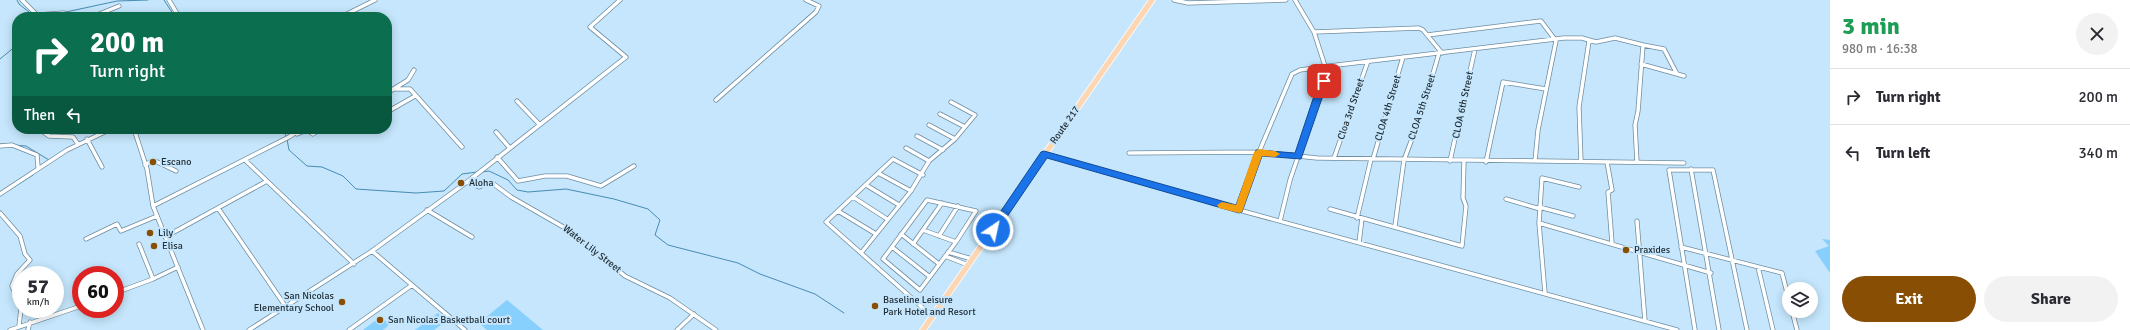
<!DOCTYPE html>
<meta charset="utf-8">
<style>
body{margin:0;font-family:Signika,sans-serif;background:#f2f2f3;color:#2b2b33;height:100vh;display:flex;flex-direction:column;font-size:15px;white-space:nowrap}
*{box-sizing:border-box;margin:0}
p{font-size:13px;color:#7c7c81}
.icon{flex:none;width:22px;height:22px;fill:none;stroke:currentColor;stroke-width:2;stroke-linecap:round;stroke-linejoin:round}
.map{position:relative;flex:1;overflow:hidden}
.sheet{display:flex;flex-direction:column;background:#fff;width:300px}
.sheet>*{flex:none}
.banner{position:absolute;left:12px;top:12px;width:380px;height:122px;border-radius:16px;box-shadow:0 2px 10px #0003;background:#0b6e4f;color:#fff;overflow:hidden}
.controls{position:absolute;left:1782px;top:282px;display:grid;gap:8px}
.controls a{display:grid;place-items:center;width:36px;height:36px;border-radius:50%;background:#fff;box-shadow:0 2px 10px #0003;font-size:20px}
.speed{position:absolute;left:12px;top:266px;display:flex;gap:8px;font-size:20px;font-weight:700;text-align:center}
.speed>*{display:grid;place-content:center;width:52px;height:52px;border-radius:50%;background:#fff;box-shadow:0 2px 10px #0003;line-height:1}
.speed small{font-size:10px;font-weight:400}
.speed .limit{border:6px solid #d22;background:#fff;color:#111}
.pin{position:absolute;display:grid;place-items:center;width:34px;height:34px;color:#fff;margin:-17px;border-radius:8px;box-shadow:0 2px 6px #0006}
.me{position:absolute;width:44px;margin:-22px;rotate:34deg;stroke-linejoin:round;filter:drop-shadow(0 0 3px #0008)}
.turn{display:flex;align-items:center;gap:14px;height:84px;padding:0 12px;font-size:18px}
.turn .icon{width:52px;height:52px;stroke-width:2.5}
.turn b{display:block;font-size:28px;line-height:34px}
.then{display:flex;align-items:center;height:38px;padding:0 12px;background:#0003;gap:8px;font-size:15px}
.round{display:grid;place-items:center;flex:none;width:42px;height:42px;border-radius:21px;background:#f2f2f3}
.headline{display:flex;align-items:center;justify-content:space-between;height:68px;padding:0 12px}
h1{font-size:24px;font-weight:700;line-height:30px;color:#1e9e55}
.action{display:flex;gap:8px;margin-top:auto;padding:8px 12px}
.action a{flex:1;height:46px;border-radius:24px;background:#884f04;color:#fff;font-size:16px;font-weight:700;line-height:46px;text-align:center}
.action a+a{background:#f2f2f3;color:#2b2b33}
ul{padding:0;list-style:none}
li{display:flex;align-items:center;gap:12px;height:56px;padding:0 12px;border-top:1px solid #e1e1e2}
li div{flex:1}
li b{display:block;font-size:15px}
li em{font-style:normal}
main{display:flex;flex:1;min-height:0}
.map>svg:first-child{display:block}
</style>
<main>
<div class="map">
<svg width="1830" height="330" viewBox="0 0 1830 330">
<rect width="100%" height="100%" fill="#c5e6fc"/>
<path fill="#87cffc" d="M1822 239 1830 240V273L1815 251 1829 246Z
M507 300 543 330H487L479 323Z
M438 313 446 321 434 330H415Z
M380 317 390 324 383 330H363Z"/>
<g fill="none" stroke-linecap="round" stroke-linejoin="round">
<path stroke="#488cb3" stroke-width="1" d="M17 0 19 4 35 17
M164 0 175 17
M66 12 117 1 148 0
M45 17 49 16
M0 59 17 45
M283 129 286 136
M112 130 116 129
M287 139 289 150 307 166 322 167 343 176 356 189 416 193 444 191 462 174 477 172
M0 144 26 146 49 160
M482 172 489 171 508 180 517 190 528 192 566 189 614 199 648 209 660 220 655 235 668 245 738 263 760 274 815 294 844 313
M0 196 33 175"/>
<defs>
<path id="minor" d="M22 0 37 15 64 13 71 17
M169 0 179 17
M1174 0 1188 3 1286 0
M1295 0 1314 32 1325 66
M92 17 119 6
M341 17 375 0
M1314 32 1419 28 1423 30 1442 53
M1427 35 1541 21 1556 41 1538 130 1535 161
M1641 64 1677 74 1664 49 1643 45
M1677 74 1684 76
M395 89H410L462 147
M387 93 408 80 414 70
M716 100 816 12 819 6 806 0
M517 101 539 124
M387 112 415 96
M940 114 965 127
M929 125 955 139
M39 129 49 136 73 137 78 144
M134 129 147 169 153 206 203 330
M306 129 313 134 321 129
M496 132 509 147
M297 134 307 130
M917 136 943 150
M87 139 102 167
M0 146 12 145 37 155 38 167
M906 148 929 161
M1129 153 1259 152 1317 158 1684 163
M1045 154 1239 210 1677 330
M497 157 518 181 545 176H567L601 186 634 166
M1334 158 1368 61
M1373 159 1403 57
M245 160 354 264
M1450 161 1475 49
M1486 162 1503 82 1546 89
M1581 162 1579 107 1589 41
M1607 162 1612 190 1608 192 1612 243
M145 165 153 160 176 171
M1691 169 1719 330
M878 173 911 191
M923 175 893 159 826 222 932 316
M467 182 479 187 491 182 511 197 572 232 625 276 670 298 716 330
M866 185 899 205
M1579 187 1542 178 1539 223 1711 273
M0 194 67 150 111 129
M853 197 887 219
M1506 199 1540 209
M927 200 976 211 956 242 920 290 883 259Z
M153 206 289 137 301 129
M1539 207 1573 216
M218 208 286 307
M1330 209 1362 218 1359 243
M427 210 472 237
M1239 210 1259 152 1292 74 1300 70 1329 66 1564 38H1582L1596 42 1615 38 1643 45 1638 111 1635 125 1637 162
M838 211 876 234
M0 213 20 236 25 254 30 260 17 274 12 286 21 308 19 326
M1357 218 1371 159
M1362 218 1462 246 1466 206 1463 198 1464 161
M1280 221 1290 180 1329 66
M1637 221 1645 321
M1539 223 1545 293
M1395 226 1404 160 1422 112 1439 53
M923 230 956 242
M901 234 939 264
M939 236 958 206
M165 237 267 181
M86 239 117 224 121 231 157 216
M139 244 153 279
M913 244 942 203
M892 247 930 277
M1681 247 1782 273 1789 300
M372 251 465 330
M948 252 972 259
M861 253 911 191 929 161 955 139 975 115 951 102
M945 256 968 265
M1758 267 1773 330
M115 293 153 279 178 267
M1792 311 1797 330
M10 330 81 306
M28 330 30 322
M249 330 372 251 467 182 626 57 590 27 620 0
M349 330 412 285
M677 330 694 314
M1695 330 1669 170H1713L1747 330"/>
<path id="primary" d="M923 330 1152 0"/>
</defs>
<use href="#minor" stroke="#6e8da1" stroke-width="5"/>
<use href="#primary" stroke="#fff" stroke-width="7"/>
<use href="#minor" stroke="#fff" stroke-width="3.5"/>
<use href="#primary" stroke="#fdd7b3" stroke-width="5.5"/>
</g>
<path fill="#1a73e8" stroke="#114b97" d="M1324 78 1328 81 1301 159 1262 156 1242 212 1239 213 1047 158 996 233H989L988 230 1041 152 1044 151 1236 205 1256 150 1295 153 1319 81Z"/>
<path fill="#f59e0b" d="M1259 149 1275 151 1280 154 1275 157 1262 156 1242 212 1239 213 1219 208 1217 205 1222 202 1236 205 1254 152Z"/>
<g fill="#884f04" stroke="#c5e6fc" stroke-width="1.5">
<circle cx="153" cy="162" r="4"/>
<circle cx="461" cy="183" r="4"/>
<circle cx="150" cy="233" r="4"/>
<circle cx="154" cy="246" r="4"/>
<circle cx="1626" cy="250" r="4"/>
<circle cx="342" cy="302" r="4"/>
<circle cx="875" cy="306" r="4"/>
<circle cx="380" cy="320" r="4"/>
</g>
<g text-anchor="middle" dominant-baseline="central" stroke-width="4" stroke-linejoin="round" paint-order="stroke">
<g font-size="10" fill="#1f2c34" stroke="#c5e6fc">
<text transform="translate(1463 105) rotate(-78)">CLOA 6th Street</text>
<text transform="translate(1422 107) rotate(-72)">CLOA 5th Street</text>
<text transform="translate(1388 108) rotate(-73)">CLOA 4th Street</text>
<text transform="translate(1351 109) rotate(-71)">Cloa 3rd Street</text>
<text transform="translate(1065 125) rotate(-55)">Route 217</text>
<text transform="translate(592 249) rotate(38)">Water Lily Street</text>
</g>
<g font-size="10" fill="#1f2c34" stroke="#c5e6fc" text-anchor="start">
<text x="161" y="162">Escano</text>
<text x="469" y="183">Aloha</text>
<text x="158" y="233">Lily</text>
<text x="162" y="246">Elisa</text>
<text x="1634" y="250">Praxides</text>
<text x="334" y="296" text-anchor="end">San Nicolas<tspan x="334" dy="12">Elementary School</tspan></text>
<text x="883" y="300">Baseline Leisure<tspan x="883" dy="12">Park Hotel and Resort</tspan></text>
<text x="388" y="320">San Nicolas Basketball court</text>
</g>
</g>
</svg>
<div class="controls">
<a><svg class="icon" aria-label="layers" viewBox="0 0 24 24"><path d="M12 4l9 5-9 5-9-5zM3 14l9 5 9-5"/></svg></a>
</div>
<div class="speed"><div>57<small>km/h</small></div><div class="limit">60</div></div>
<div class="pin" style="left:1324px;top:81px;background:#d93025"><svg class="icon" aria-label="arrive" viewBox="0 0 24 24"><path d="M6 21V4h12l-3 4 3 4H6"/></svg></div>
<svg class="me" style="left:993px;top:230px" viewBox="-20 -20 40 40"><circle r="17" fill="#1a73e8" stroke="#fff" stroke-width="3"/><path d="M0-11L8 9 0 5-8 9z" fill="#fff"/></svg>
<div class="banner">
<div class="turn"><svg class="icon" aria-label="right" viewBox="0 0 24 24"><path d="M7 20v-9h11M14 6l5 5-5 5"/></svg><div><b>200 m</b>Turn right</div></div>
<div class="then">Then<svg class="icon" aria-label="left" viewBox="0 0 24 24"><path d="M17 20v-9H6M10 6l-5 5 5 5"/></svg></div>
</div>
</div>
<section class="sheet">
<div class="headline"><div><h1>3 min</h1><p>980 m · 16:38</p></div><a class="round"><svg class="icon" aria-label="close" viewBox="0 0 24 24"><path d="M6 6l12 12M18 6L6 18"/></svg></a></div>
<ul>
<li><svg class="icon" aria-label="right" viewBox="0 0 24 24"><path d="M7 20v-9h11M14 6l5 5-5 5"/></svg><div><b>Turn right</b></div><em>200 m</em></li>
<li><svg class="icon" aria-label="left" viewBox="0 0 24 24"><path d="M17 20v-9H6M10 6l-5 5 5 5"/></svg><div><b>Turn left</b></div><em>340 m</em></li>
</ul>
<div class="action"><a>Exit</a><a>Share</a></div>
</section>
</main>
